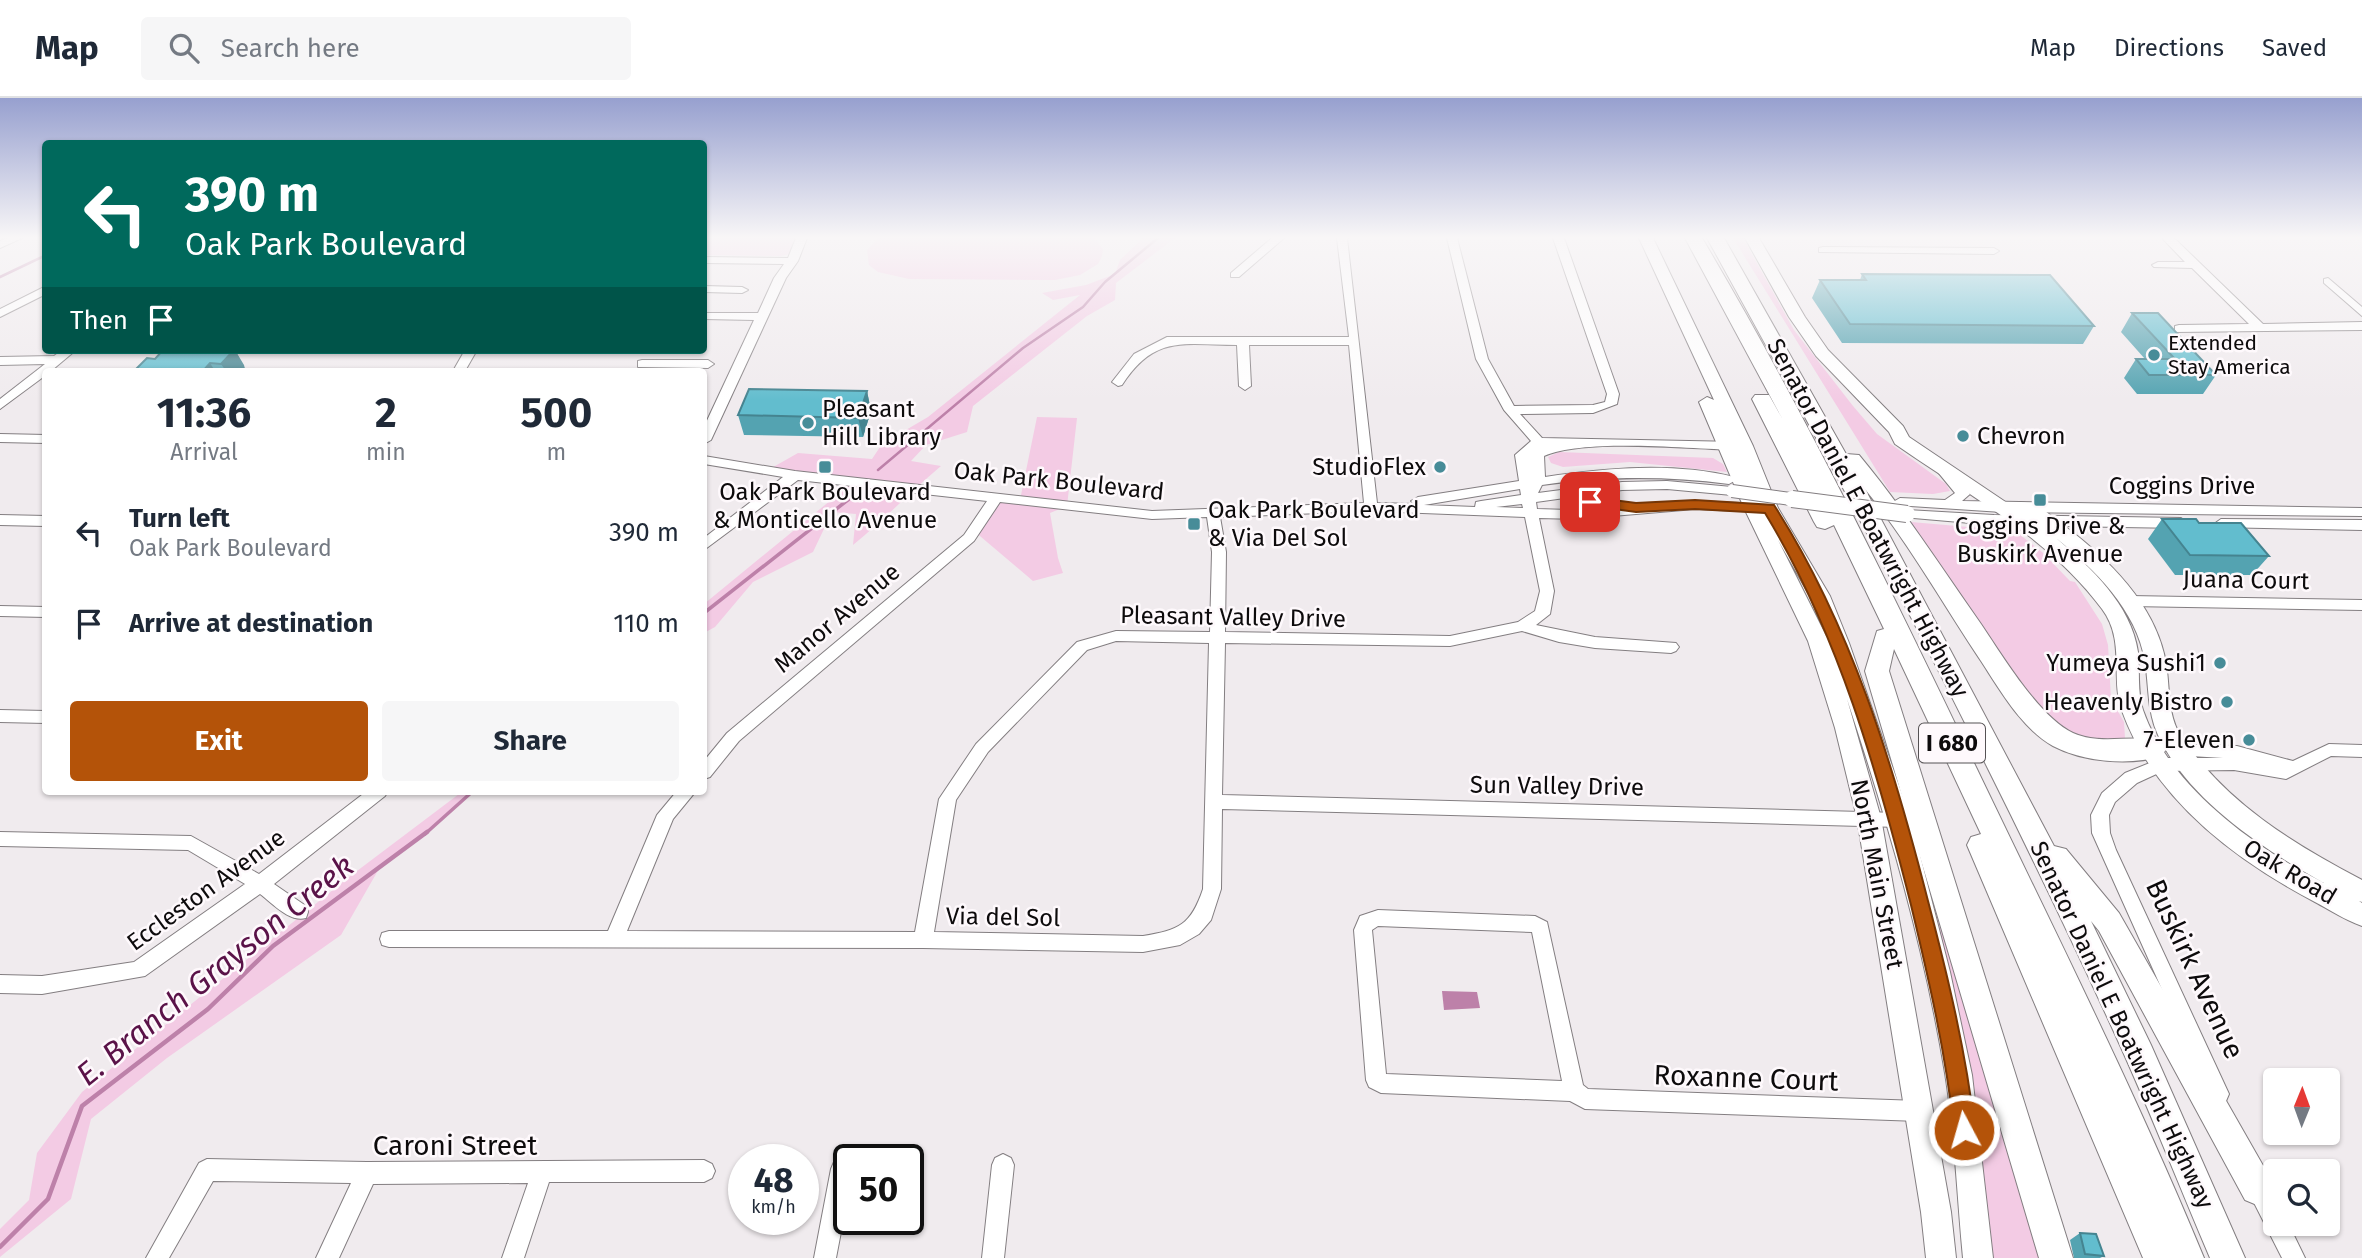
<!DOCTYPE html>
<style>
body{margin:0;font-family:"Fira Sans",sans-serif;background:#f6f6f7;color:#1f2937;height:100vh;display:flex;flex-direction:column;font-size:26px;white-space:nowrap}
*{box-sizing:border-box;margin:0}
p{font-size:23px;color:#747a83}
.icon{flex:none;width:38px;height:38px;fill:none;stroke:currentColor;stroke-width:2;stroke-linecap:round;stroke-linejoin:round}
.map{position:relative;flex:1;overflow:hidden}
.sheet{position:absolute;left:42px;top:270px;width:665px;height:427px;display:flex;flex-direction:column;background:#fff;border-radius:7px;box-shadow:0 2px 5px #0004}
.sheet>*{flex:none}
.top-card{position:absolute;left:42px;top:42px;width:665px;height:214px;border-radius:7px;box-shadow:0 2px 5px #0004;background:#00695c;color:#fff;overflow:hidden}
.needle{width:46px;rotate:1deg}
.tools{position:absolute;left:2263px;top:970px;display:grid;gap:14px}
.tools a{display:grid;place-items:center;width:77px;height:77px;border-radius:7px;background:#fff;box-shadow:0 2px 5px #0004;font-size:35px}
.speed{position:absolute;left:728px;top:1046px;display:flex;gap:14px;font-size:35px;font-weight:700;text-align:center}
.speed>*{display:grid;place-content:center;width:91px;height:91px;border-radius:50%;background:#fff;box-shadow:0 2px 5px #0004;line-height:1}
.speed small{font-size:18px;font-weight:400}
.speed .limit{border:4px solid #111;border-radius:10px;background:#fff;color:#111}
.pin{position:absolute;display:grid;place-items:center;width:60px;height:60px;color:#fff;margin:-30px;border-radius:14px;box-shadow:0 4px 10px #0006}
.me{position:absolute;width:77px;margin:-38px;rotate:354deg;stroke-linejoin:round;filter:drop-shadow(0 0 5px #0008)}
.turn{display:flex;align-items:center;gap:24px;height:147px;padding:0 28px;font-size:32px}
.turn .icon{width:91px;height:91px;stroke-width:2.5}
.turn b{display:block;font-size:49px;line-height:60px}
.then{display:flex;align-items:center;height:66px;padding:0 28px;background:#0003;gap:14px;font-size:26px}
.eta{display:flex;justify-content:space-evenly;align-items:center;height:119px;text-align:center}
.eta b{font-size:42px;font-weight:700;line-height:49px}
.cta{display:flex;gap:14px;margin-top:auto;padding:14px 28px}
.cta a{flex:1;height:80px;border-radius:7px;background:#b45309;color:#fff;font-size:28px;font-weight:700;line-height:80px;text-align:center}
.cta a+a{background:#f6f6f7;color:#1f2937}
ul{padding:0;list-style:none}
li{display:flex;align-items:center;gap:21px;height:91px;padding:0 28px}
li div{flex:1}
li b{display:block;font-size:26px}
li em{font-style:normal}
header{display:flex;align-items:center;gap:42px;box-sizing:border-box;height:98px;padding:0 35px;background:#fff;border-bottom:2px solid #e0e1e3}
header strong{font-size:33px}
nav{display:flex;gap:38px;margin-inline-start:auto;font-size:24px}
.search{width:490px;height:63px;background:#f6f6f7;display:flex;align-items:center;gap:18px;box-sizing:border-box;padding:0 24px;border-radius:7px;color:#747a83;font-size:26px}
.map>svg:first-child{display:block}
</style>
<header>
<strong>Map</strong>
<div class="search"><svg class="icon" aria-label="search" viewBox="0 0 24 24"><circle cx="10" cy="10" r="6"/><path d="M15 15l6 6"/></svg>Search here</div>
<nav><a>Map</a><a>Directions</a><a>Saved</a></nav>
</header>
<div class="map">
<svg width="2362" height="1160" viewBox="0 0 2362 1160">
<rect width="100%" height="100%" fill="#f0ebee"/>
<path fill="#f3cbe4" d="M704 140H796L789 156 781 158 704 157Z
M878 140H1094L1103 151 1102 158 1098 166 1080 177 1055 182 909 181 878 174 869 167 867 152Z
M1143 140H1175L1116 185 1115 202 1087 218 973 308 967 334 926 347 911 363 941 368C911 393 884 422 853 447L856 416 832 414 813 454 753 484 715 529 704 535V506L853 384 768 372 798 355 872 361 882 346 928 319 1080 197 1053 202 1042 195 1086 187 1115 176 1120 162Z
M1733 140H1743L1794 232 1853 308 1877 336 1946 386 1950 393 1933 396 1890 394Z
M1037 319 1077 320 1067 408 1050 415 1058 460 1063 475 1033 483 974 433 996 400 1020 402Z
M1559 354 1713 360 1723 366 1727 374 1630 364 1563 369 1551 365 1548 359Z
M1911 424 2015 433 2042 454 2070 483 2075 484 2102 526 2108 547 2111 601 2124 624 2125 640 2118 645 2108 647 2066 635 2033 607Z
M1889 647 2056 1160H1979Z
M463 693H473L420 740 380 769 341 837 167 960 91 1021 71 1101 0 1159V1131L29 1102 37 1055 82 994 349 779Z"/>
<path fill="#bd81a9" d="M1442 893 1477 894 1480 910 1444 912Z"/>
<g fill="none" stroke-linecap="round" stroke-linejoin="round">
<path stroke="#bd81a9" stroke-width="2.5" d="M0 179 46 157
M878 372 1023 250 1083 209 1105 184 1158 140
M846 403 854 397"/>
<path stroke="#bd81a9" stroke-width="3.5" d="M704 515 849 401
M425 736 473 693"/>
<path stroke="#bd81a9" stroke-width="4.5" d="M0 1149 48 1101 82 1008 208 911 273 848 427 734"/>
<defs>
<path id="minor" d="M7 140H22L0 150V143Z
M796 140H807L798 163 786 180 711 342 704 346V329L754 222 704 221V215H758L774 180 784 166 704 165V159L788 160Z
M1272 140H1284L1239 179H1231V175Z
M1337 140H1347L1377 405 1414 406 1411 403 1418 399 1519 383 1515 357 1531 343 1504 312 1476 261 1447 140H1457L1488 261 1514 308 1593 307 1605 304 1607 296 1553 140H1564L1619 296 1617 306 1593 315 1520 316 1542 340 1738 344 1745 348 1738 352C1688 351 1587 340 1544 358L1545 379C1606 370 1673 364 1734 379L1736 382 1729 386C1666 378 1606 378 1542 387L1538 395 1622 384 1667 383 1732 389 1739 393 1732 397 1667 391 1622 392 1536 404 1537 411 1569 412 1573 403 1590 400 1636 406 1695 403 1763 406 1770 410 1763 414 1695 411 1577 421 1539 420 1554 493 1550 516 1536 527 1595 539 1676 545 1679 549 1676 553 1671 555 1595 550 1559 544 1522 533 1450 548 1225 545 1222 697 1899 715 1905 717 1908 722 1905 727 1899 729 1222 711 1221 791 1211 822 1199 836 1180 847 1143 854 923 850 389 849 382 847 380 841 382 835 389 833H608L657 717 677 693H696L673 721 627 833 915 834 939 701 976 646 1077 544 1116 533 1210 534 1212 454 1207 419 1152 421 1000 404 974 443 739 643 710 679 704 681V663L727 635 964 437 987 403 798 382 704 452V440L783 379 704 366V358L795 373 1152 413 1364 405 1349 247H1249L1251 288 1245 292 1239 288 1237 247C1184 247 1155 236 1122 287L1118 288 1112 284 1134 256 1167 239H1349ZM1520 391 1521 397 1481 403 1476 404 1475 409 1424 407ZM1522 406 1523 410 1496 409ZM1590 408 1607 411 1583 412 1582 410ZM1371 413 1525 419 1540 493 1535 513 1518 524 1450 538 1225 534 1226 454 1220 419ZM1116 543 1209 545 1203 791C1191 827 1179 832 1143 838L934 834 956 702 988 654 1087 552Z
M2162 140H2174L2263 226 2362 224V232L2175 234V228L2179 227 2249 226 2192 170 2154 169 2152 167 2158 164H2185Z
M1823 149 1994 150 1999 153 1994 156 1819 154V150Z
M2328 180 2362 209V218L2324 185V181Z
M46 188V196L0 219V211Z
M704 188 742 189 748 192 742 195 704 194Z
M62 252H76L51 273H46V277L0 311V301L45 266 0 267V259L54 258Z
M465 252H477L465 273H453Z
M642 262H708L714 266 708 270 638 269V263Z
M0 336 46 337V345L0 344Z
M1944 369 1949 370 1970 396 1962 403 2362 410V418L2002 414 1895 407 1893 404 1900 400 1945 402 1955 395 1937 373Z
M1907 412 1994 417 2181 420 2188 425 2181 430 1994 427 1902 419 1900 416 1902 413Z
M0 417 46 418V428L0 427Z
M2221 421 2362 422V432L2216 429 2214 426Z
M2130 498 2362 502V512L2130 508 2123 503Z
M0 508 46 509V519L0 518Z
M0 612 46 613V625L0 624Z
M2180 646 2237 648 2293 663 2329 646 2362 647V659L2331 658 2286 681 2234 672 2163 673 2137 685 2115 704 2109 717 2110 735 2116 752 2229 996 2226 1003 2219 1006 2212 1003 2092 735 2091 717 2102 695 2125 675 2162 660H2223L2174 657 2172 652 2174 647Z
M367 693H388L385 698 274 786 306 808 308 814 306 820C290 825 272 805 260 796L145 878 42 896 0 895V877L42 878 134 864 245 786 188 752 0 748V734L191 738 259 776Z
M1378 812 1535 818 1547 824 1583 987 1588 991 1919 1003 1926 1006 1929 1013 1926 1020 1919 1023 1585 1011 1570 1003 1381 995 1369 989 1366 982 1354 832 1360 818ZM1378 828 1532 834 1562 983 1386 976 1372 832Z
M1003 1056 1011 1060 1014 1067 1004 1160H982L992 1067 995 1060Z
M842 1060 849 1063V1092L836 1160H814L831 1071 834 1064Z
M207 1061 367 1064 704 1062 712 1066 715 1073 712 1080 704 1084H549L524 1160H502L528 1085 373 1086 339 1160H316L351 1085 213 1083 169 1160H146L199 1065Z
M2255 1074 2263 1077 2275 1101V1125H2288L2305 1160H2282L2244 1085 2247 1077Z"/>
<path id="major" d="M1639 140H1653L1753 348 1778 410 1830 498 1849 545 1911 722 1950 874 1972 977 1993 1160H1963C1957 1099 1955 1036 1945 975 1924 848 1888 724 1847 601L1881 720 1951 1114 1956 1160H1926L1921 1114 1857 720 1835 630 1808 543 1744 410 1699 304 1707 299 1714 302ZM1778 442 1810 498 1827 540Z
M1745 140H1759L1805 219 1828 252 1903 328 1909 339 2016 411 2017 405C2034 401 2051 418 2063 427 2109 461 2156 507 2166 565 2170 589 2167 617 2181 638 2226 705 2292 745 2362 782V804L2359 803 2362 805V828C2345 822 2330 812 2315 804 2235 762 2154 701 2122 613 2110 580 2126 543 2102 511 2049 439 1966 396 1895 346L1889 334 1816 258 1789 219ZM2056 440C2095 472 2136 511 2145 563 2149 588 2147 613 2158 637 2188 702 2263 751 2324 785 2255 750 2169 688 2143 612 2137 594 2140 572 2138 554 2131 506 2091 470 2056 440Z"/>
<path id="highway" d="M1685 140H1702C1808 318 1898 507 1988 694 2062 848 2139 1002 2204 1160H2143L1967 747 1971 739 1981 736 1894 551 1889 573 2073 1160H2039L1865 573 1877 533 1884 531 1834 427 1825 431 1817 429 1814 424 1752 301 1755 297H1769L1783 322Z
M1707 140H1724L1846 356 1859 357C1903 410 1941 469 1981 526 2002 557 2039 619 2073 635 2102 648 2133 635 2162 644L2166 651 2162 658C2130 668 2083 664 2053 648 2022 631 2000 592 1981 563 1943 506 1908 444 1865 391L2054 748 2066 751 2119 815 2269 1078 2274 1090 2269 1102 2257 1107 2245 1102 2099 833 2091 823 2151 947 2245 1160H2210C2178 1085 2148 1008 2114 934 1990 663 1851 400 1707 140Z"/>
</defs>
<use href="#minor" stroke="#837e81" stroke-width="2"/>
<use href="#major" stroke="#837e81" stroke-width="2"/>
<use href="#highway" stroke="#837e81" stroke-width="2"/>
<use href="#minor" fill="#fff" fill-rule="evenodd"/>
<use href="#major" fill="#fff" fill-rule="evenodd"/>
<use href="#highway" fill="#fff" fill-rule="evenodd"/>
<defs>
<path id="minor-bridge-far1" d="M1732 393 1805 403"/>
<path id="minor-bridge" d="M1792 401 1907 416"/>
</defs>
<use href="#minor-bridge-far1" stroke="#837e81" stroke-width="14" stroke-linecap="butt"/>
<use href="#minor-bridge" stroke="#837e81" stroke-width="18" stroke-linecap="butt"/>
<use href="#minor-bridge-far1" stroke="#fff" stroke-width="12"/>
<use href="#minor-bridge" stroke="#fff" stroke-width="16"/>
</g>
<path fill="#54a3b1" d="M1862 176 2094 228 2083 246 1842 245 1812 200 1820 182H1860Z
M2132 215 2216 277 2203 296H2137L2124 280 2136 261H2145L2121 234Z
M211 252H235L245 271 244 273H134L155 261Z
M867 293 871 313 863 339 744 337 738 317Z
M2162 421 2199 425 2269 458 2252 477H2175L2148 441Z
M2080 1135 2104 1158 2100 1160H2074L2070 1142Z"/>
<path fill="#458490" d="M228 252H235L244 267 245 271 244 273H226L221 266Z
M210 265 215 273H203Z
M867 293 871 313 863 339 858 320Z"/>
<path fill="#62bdce" stroke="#458490" stroke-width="2" d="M1862 176 2050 177 2094 228 1850 226 1820 182H1866Z
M2132 215H2158L2216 277H2149L2136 261H2175Z
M163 252 210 253 234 252 221 266 210 265 203 273H134L147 260 155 261Z
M749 291 867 293 858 320 738 317Z
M2162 421H2196L2199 425H2241L2269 458 2190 457Z
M2080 1135 2096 1136 2104 1158 2085 1156Z"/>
<linearGradient id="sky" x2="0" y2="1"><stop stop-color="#97a0cf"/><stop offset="0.46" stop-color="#f8f6f7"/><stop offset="1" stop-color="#f8f6f7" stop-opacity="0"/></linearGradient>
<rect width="2362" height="303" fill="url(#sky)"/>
<path fill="#b45309" stroke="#753606" stroke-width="2" d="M1590 399 1636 405 1695 402 1774 407C1851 527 1893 666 1928 803 1948 879 1966 954 1975 1032L1972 1039 1964 1042 1957 1039 1954 1032C1946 956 1929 882 1911 807 1877 672 1838 535 1765 415L1695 411 1636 414 1585 407V400Z"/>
<g fill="#478c98" stroke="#fef9fc" stroke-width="2.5">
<circle cx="2154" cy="257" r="7"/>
<circle cx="808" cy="325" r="7"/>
<circle cx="1963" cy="338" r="7"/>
<rect x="818" y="362" width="14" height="14" rx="3.5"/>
<circle cx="1440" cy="369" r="7"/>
<rect x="2033" y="395" width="14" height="14" rx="3.5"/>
<rect x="1187" y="419" width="14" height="14" rx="3.5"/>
<circle cx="2220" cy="565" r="7"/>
<circle cx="2227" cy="604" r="7"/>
<circle cx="2249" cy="642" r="7"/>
</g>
<g text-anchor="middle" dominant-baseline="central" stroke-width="5" stroke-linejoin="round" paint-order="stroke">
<g font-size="21" fill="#0d0b0c" stroke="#fef9fc" text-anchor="start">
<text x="2168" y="245">Extended<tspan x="2168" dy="24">Stay America</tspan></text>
</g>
<rect fill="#fef9fc" stroke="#555254" stroke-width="2" x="1919" y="625.5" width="66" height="39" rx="5"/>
<g font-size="23" font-weight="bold" fill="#0d0b0c">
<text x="1952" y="645">I 680</text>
</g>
<g font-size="24" fill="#0d0b0c" stroke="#fef9fc" text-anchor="end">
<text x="822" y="311" text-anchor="start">Pleasant<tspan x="822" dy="28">Hill Library</tspan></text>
<text x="1977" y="338" text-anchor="start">Chevron</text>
<text x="1426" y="369">StudioFlex</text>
<text x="825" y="394" text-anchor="middle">Oak Park Boulevard<tspan x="825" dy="28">&amp; Monticello Avenue</tspan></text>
<text x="1208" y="412" text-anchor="start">Oak Park Boulevard<tspan x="1208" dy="28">&amp; Via Del Sol</tspan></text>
<text x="2040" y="428" text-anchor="middle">Coggins Drive &amp;<tspan x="2040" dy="28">Buskirk Avenue</tspan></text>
<text x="2206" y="565">Yumeya Sushi1</text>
<text x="2213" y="604">Heavenly Bistro</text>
<text x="2235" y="642">7-Eleven</text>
</g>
<g font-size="24" fill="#0d0b0c" stroke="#fef9fc">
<text transform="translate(1059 383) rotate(6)">Oak Park Boulevard</text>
<text x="2182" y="388">Coggins Drive</text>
<text transform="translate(1868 420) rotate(62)">Senator Daniel E Boatwright Highway</text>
<text transform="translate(2246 482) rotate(1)">Juana Court</text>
<text transform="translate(1233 519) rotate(1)">Pleasant Valley Drive</text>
<text transform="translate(837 520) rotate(-40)">Manor Avenue</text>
<text transform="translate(1557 688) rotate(1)">Sun Valley Drive</text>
<text transform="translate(2290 774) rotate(31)">Oak Road</text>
<text transform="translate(1877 776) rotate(79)">North Main Street</text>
<text transform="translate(206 792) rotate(-36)">Eccleston Avenue</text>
<text transform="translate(1003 819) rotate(1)">Via del Sol</text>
<text transform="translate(2122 927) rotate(65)">Senator Daniel E Boatwright Highway</text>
</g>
<g font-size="28" fill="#0d0b0c" stroke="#fef9fc">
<text transform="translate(2195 871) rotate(65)">Buskirk Avenue</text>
<text transform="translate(1746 980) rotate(2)">Roxanne Court</text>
<text x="455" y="1047">Caroni Street</text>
</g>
<g font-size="32" font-style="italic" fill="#5a1248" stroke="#fef9fc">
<text transform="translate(215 872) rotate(-39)">E. Branch Grayson Creek</text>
</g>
</g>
</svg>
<div class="tools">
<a><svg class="needle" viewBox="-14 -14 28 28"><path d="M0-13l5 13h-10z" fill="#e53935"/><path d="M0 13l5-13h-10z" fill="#747a83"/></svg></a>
<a><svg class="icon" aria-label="search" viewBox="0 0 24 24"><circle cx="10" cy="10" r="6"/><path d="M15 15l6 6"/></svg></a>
</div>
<div class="speed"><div>48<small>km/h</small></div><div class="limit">50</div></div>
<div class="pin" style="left:1590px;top:404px;background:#d93025"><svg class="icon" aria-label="arrive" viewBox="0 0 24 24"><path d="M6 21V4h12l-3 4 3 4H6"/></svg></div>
<svg class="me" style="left:1964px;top:1032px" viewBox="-20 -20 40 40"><circle r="17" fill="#b45309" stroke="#fff" stroke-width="3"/><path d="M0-11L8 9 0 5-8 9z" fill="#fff"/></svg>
<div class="top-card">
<div class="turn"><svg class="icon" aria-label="left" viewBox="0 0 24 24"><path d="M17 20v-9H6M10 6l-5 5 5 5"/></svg><div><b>390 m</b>Oak Park Boulevard</div></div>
<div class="then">Then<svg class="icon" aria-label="arrive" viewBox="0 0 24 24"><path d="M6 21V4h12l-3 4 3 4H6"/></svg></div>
</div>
<section class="sheet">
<div class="eta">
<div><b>11:36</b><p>Arrival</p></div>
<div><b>2</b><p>min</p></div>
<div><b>500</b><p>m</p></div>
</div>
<ul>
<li><svg class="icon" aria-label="left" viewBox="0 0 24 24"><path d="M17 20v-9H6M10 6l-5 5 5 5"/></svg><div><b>Turn left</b><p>Oak Park Boulevard</p></div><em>390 m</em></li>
<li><svg class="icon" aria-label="arrive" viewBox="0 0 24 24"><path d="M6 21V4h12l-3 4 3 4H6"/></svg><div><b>Arrive at destination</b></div><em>110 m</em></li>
</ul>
<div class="cta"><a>Exit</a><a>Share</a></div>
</section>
</div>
